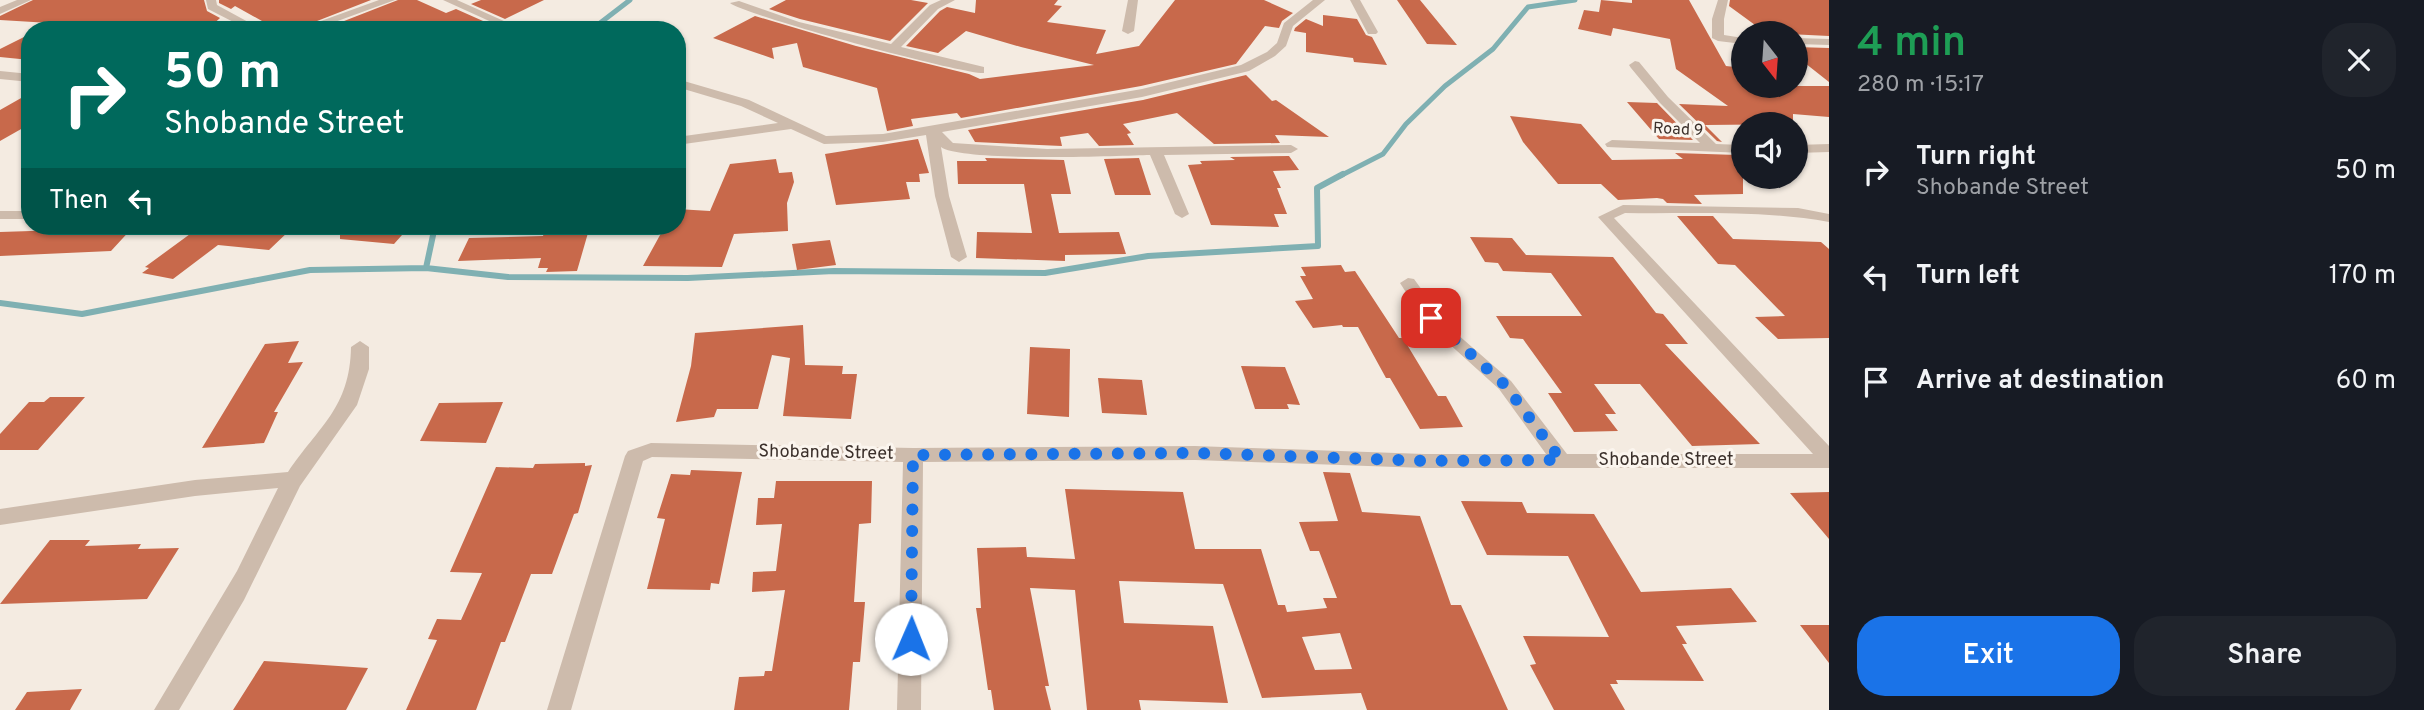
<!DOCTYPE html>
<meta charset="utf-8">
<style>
body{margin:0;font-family:Overpass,sans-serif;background:#20242c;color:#f1f3f6;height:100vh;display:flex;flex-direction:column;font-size:26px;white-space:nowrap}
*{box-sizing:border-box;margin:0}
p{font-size:23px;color:#9ea1a6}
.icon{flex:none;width:38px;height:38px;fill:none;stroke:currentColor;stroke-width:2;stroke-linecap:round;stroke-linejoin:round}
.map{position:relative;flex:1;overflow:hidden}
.details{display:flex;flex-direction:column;background:#171b24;width:595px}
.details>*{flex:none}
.banner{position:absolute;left:21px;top:21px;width:665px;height:214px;border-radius:28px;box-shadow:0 2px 5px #0004;background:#00695c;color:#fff;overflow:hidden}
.needle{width:46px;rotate:163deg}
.fabs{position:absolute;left:1731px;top:21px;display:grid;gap:14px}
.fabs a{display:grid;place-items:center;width:77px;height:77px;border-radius:50%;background:#171b24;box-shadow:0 2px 5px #0004;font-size:35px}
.pin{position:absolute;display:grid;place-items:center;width:60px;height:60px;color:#fff;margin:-30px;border-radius:14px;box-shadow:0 4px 10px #0006}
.me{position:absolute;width:77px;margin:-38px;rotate:1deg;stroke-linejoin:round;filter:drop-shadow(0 0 5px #0008)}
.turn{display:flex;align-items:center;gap:24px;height:147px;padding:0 28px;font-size:32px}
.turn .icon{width:91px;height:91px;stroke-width:2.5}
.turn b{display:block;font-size:49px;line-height:60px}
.then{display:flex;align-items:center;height:66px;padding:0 28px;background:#0003;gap:14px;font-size:26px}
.round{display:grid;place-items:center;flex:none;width:74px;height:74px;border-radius:28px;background:#20242c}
.summary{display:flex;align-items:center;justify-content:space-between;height:119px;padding:0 28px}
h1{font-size:42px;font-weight:600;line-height:52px;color:#1e9e55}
.cta{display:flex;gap:14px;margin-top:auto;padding:14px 28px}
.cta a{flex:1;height:80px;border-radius:28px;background:#1a73e8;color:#fff;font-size:28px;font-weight:600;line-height:80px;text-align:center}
.cta a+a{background:#20242c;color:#f1f3f6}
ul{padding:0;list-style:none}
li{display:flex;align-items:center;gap:21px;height:105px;padding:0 28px}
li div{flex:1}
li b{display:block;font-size:26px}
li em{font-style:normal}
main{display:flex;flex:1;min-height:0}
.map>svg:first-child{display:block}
</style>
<main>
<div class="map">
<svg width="1829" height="710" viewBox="0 0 1829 710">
<rect width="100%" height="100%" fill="#f4ebe1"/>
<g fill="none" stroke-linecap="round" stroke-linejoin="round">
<path stroke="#7fb0b2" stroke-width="5" d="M591 30 630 0
M1340 176 1383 154 1406 124 1445 86 1493 49 1528 7 1575 0"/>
<path stroke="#7fb0b2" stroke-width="6" d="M426 268 435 226
M0 303 82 314 310 270 426 268 508 277 688 278 834 271 1045 273 1148 256 1318 246 1317 188 1343 174"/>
</g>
<path fill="#c8694b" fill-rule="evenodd" d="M33 0H204L207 11 220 18 208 29 199 30 44 27 50 23 0 20V16Z
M219 0H371L294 30H278L235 6 231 9 219 3Z
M398 0H417L446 13 456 9 492 25 484 30H321Z
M481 0H544L505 19 471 4Z
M786 0H911L928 3 890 41 800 19 769 9Z
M976 0H1058L1054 5 1062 6 1047 22 1106 30 1096 54 1139 46 1175 0H1264L1293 13 1282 21 1279 28 1265 26 1236 64 1141 86 961 118 957 113 911 119 913 126 887 131 877 88 803 67 797 43 772 48 774 59 713 38 755 16 856 46 969 74 980 79 1094 65 1021 47 966 31 938 53 906 46 940 11 947 7 975 13Z
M1397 0H1420L1457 45 1427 44Z
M1601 0 1632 3V0H1689L1726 66 1743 68V86H1829V117L1793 114V124L1705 125 1722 142 1717 141 1679 104 1728 106 1676 69 1670 39 1613 28 1611 36 1578 29 1584 10 1599 12Z
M1730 0H1829V36L1766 33 1729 6Z
M1323 15 1357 19 1366 35 1372 37 1387 65 1354 62 1353 58 1306 52V33L1294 31 1295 28 1306 19 1323 26Z
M30 34V60L0 57V49Z
M1796 47 1829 48V82L1796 56Z
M1246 75 1272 101 1276 100 1329 137 1275 135 1280 143 1214 144 1177 113 1123 124 1131 133 1127 134 1134 145 1099 146 1088 133 1060 137 1062 146 975 142 968 130 1143 100Z
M30 93V124L0 141V110Z
M1627 102 1657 103 1693 140 1659 139Z
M1510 116 1581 124 1612 160 1683 159 1675 153 1737 155 1743 161V194L1694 195 1702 204 1667 203 1663 199 1657 198 1618 200 1601 184H1558L1523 142Z
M918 139 929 173 919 174 920 182H906L910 199 836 205 825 154Z
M1289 156 1299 170 1273 171 1281 188H1277L1287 214H1274L1279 227 1211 225 1188 165 1202 164 1200 161 1235 160 1230 157Z
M985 158 1064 160 1071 194H1051L1059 233 1119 232 1126 254 1065 255V261L976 258 977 232 1032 233 1024 184H958L957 161H987Z
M1139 158 1151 195H1115L1104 159Z
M776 159 779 173 792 172 794 182 787 203 788 231 734 234 722 267 643 266 665 226H677V209L710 211 730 164Z
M1677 216H1713L1733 239 1821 242 1829 249V338L1778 339 1755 317 1785 316 1735 265 1718 264Z
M96 226H134L111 251 0 256V232L93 229Z
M201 226H282L279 229 290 230 269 250 218 245 173 279 142 273 149 268 145 267Z
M340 226H410L394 244 340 239Z
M546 226H590L577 271 546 272 548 268H538L541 258 458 261 469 238 543 236Z
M1470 237 1512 238 1526 255 1613 257 1656 313 1663 314 1688 344H1665L1760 444 1692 446 1640 384H1594L1616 414H1605L1618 431 1574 432 1548 393H1562L1523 339 1510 338 1496 316H1582L1551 273 1503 271 1498 263 1485 262Z
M830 240 836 265 797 270 792 244Z
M1341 265 1345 272 1355 271 1399 338H1403L1438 396H1446L1463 427 1420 429 1390 378H1386L1358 327H1343L1342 325 1313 328 1295 301 1313 299 1300 276H1306L1301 267Z
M803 325 805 365 843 366 842 374H857L851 419 783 416 790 358 772 355 758 409H717L714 417 676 422 691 366 695 333Z
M299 341 288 363 303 362 274 412H278L264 443 202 448 265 344Z
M1030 347 1070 349 1069 417 1027 414Z
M1241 366 1285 367 1300 405 1287 404 1289 409H1255Z
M1098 378 1142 380 1147 415 1102 413Z
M50 397H85L38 450H0V434L29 402H44Z
M503 402 486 443 420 441 439 403Z
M585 463V466L592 465 578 513 574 514 552 574H531L505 642H501L476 710H406L437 640 428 639 437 619 461 620 482 573 450 572 496 467 533 468 535 464Z
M691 470 742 472 719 584 711 583 710 590 647 589 665 519 657 518 671 474 690 475Z
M1323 472 1350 473 1362 512 1420 516 1451 605H1461L1508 710H1367L1361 693 1262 698 1223 584 1119 581 1124 623 1213 626 1228 703 1139 700 1141 710H1087L1075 590 1030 588 1049 686H1045L1051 710H994L991 690H988L976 608H981L977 548 1026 547 1027 557 1075 559 1065 489 1183 492 1195 549H1261L1278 605H1285L1287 612 1327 608 1323 598H1337L1319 551H1310L1299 522 1338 521ZM1340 633 1352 669 1315 670 1302 637Z
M776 481H872L871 523 859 524 854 602H865L860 662H853L849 710H734L739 677 764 676 765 671H772L785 590 752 592 753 572 776 571 782 524 756 525 758 498H774Z
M1829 492V539L1790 493Z
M1461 501 1522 502 1527 513 1594 514 1641 592 1731 588 1757 622 1676 626 1687 644H1682L1704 681 1616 680 1618 684H1610L1625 710H1554L1530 665 1536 664 1523 636 1609 637 1568 556 1487 555Z
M50 540H90L85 546 141 544 138 549 179 548 147 599 0 604Z
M1800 625H1829V663Z
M264 661 368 668 346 710H233Z
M82 689 70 710H15L27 692Z"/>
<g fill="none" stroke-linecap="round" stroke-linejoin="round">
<path fill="#cdbbac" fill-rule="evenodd" d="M17 0H31L0 14V7Z
M206 0H216L217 5 263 30H249L208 9Z
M379 0H395L313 30H296Z
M443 0H457L524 30H509Z
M941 0H955L938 9 901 47 984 67V73C965 75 747 16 730 3L739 1 799 22 891 44 930 5Z
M1128 0H1138L1134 31 1128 34 1122 31Z
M1313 0H1325L1293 26 1286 46 1275 56 1249 71 1142 97 942 132 953 143 1047 149 1291 145 1298 149 1291 153 1164 155 1189 214 1182 218 1175 214 1150 155C1117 156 961 162 941 147L949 196 967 257 959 262 951 257 935 196 926 135 883 142 824 144 791 129 677 145V137L778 123 741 106 677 87V79L749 100 826 136 883 134 1142 89 1241 65 1267 52 1277 43 1284 23Z
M1350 0H1360L1378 32 1376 34H1368Z
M1718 0H1728L1724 19V35L1743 38V44L1718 41 1712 38V19Z
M1796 38 1829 39V45L1796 44Z
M1635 61 1639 62 1668 97 1716 144 1743 145V153L1607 147 1605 144 1612 140 1700 143 1660 103 1631 68 1629 65Z
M0 71 30 74V82L0 79Z
M1829 144V152L1796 153V145Z
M1623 205 1798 208 1829 214V222C1763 210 1692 214 1625 213L1614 218 1829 446V468H1424L1195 460 923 462 921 710H897L903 462 652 457 643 461 571 710H547L625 456 628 451 651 443 913 448 1195 446 1424 454H1546L1499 389 1425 322 1400 283 1408 278 1414 279 1449 327 1511 381 1567 454H1813L1598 217Z
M0 211H30V219H0Z
M360 341 369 347V369L357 405 300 486 244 600 179 710H154L237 571 278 488 195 496 0 525V509L195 480 288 472C319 426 350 408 351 347Z"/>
</g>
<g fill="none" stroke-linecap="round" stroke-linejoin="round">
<path stroke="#1a73e8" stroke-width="12" stroke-dasharray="0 21.6" d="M911 639 913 455 1195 453 1424 461 1561 460 1505 385 1431 318"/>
</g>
<g text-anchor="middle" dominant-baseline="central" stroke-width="6" stroke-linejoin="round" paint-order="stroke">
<g font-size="16" fill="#3b302b" stroke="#fbf5ee">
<text transform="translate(1678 130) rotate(3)">Road 9</text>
</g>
<g font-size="18" fill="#3b302b" stroke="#fbf5ee">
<text transform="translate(826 453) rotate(1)">Shobande Street</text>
<text x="1666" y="460">Shobande Street</text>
</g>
</g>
</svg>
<div class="fabs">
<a><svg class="needle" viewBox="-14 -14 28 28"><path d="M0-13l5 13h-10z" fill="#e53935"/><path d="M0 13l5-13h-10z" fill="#9ea1a6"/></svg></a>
<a><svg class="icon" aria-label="sound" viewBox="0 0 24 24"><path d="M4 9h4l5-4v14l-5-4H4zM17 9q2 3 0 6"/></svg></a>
</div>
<div class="pin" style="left:1431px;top:318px;background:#d93025"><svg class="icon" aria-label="arrive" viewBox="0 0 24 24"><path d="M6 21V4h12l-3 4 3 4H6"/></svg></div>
<svg class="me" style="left:911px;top:639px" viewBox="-20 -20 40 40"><circle r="19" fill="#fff"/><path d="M0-13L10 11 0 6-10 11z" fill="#1a73e8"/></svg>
<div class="banner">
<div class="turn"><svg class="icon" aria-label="right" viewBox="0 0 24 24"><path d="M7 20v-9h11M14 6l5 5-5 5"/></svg><div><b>50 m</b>Shobande Street</div></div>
<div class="then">Then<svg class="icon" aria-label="left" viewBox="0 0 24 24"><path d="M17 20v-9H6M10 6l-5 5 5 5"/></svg></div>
</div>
</div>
<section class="details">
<div class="summary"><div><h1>4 min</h1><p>280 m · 15:17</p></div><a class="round"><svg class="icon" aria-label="close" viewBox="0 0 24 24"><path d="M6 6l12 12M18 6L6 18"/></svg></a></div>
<ul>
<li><svg class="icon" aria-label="right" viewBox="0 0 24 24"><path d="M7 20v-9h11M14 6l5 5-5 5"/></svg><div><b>Turn right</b><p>Shobande Street</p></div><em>50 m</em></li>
<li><svg class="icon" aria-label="left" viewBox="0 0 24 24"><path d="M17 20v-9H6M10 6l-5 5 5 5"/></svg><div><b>Turn left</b></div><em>170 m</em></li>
<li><svg class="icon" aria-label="arrive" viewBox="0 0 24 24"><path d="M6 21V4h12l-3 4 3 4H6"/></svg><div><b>Arrive at destination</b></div><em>60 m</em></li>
</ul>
<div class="cta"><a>Exit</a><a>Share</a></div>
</section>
</main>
